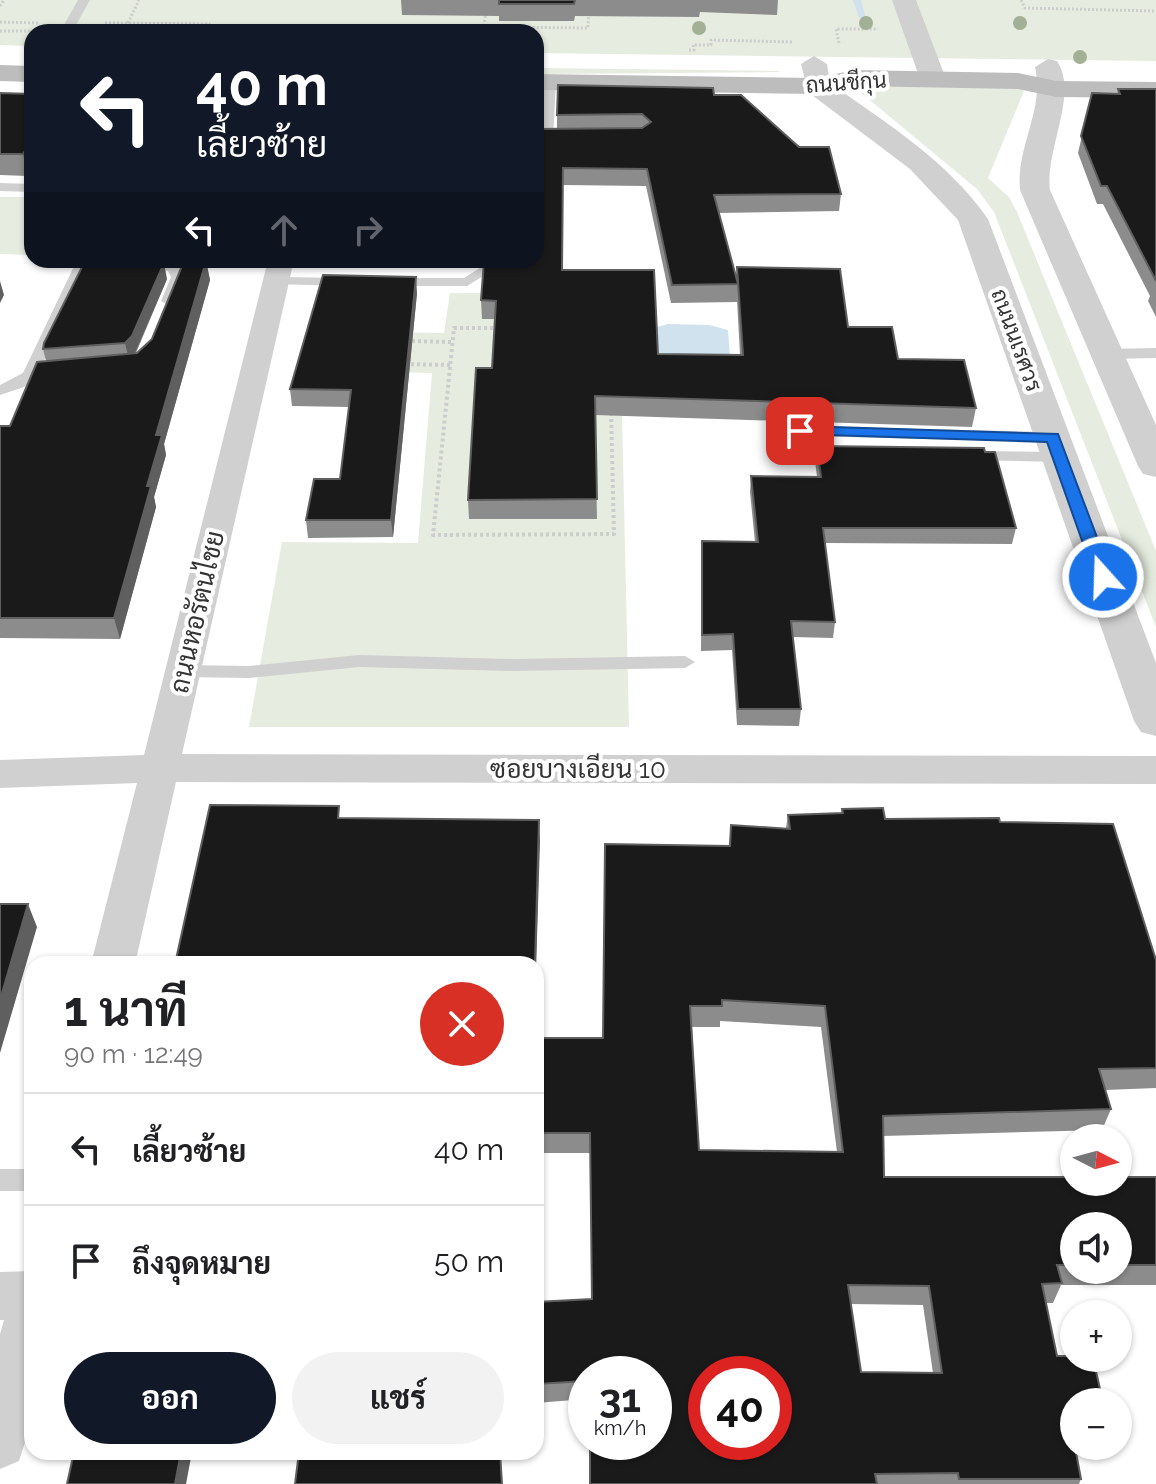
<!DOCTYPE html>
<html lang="th">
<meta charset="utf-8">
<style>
body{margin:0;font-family:Raleway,Sarabun,sans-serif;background:#f2f2f2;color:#202124;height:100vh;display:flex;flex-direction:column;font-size:30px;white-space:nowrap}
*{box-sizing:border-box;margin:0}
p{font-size:26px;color:#757577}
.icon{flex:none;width:44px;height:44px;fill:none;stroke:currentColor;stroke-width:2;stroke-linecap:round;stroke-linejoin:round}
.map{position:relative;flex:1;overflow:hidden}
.panel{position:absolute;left:24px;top:956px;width:520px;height:504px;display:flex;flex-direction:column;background:#fff;border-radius:24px;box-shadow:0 2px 6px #0004}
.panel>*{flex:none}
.top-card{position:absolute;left:24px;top:24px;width:520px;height:244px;border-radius:24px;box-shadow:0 2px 6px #0004;background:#111827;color:#fff;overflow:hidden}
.needle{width:52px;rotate:96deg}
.buttons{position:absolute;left:1060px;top:1124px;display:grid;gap:16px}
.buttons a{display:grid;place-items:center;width:72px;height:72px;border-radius:50%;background:#fff;box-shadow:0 2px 6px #0004;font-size:40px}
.speed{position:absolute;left:568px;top:1356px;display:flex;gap:16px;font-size:40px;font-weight:700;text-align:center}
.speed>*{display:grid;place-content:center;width:104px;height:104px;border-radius:50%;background:#fff;box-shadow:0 2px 6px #0004;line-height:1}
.speed small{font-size:20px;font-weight:400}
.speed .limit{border:12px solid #d22;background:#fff;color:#111}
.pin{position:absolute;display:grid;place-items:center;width:68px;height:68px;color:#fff;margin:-34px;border-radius:16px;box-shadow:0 4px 12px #0006}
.me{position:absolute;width:88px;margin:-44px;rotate:340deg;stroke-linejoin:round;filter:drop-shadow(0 0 6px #0008)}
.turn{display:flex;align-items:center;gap:28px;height:168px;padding:0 40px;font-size:36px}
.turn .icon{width:104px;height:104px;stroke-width:2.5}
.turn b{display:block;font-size:56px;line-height:68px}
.lanes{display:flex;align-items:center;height:76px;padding:0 40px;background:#0003;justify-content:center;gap:40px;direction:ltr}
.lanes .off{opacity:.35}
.round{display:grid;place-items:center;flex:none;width:84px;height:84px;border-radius:42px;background:#f2f2f2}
.overview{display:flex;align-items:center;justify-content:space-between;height:136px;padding:0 40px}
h1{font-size:48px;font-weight:700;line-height:60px}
.cta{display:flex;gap:16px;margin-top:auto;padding:16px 40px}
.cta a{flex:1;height:92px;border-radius:48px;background:#111827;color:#fff;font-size:32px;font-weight:700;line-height:92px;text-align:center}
.cta a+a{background:#f2f2f2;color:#202124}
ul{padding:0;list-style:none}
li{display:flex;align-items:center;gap:24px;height:112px;padding:0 40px;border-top:2px solid #e0e0e0}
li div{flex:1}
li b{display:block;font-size:30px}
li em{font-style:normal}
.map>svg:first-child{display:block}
</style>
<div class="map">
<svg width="1156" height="1484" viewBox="0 0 1156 1484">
<rect width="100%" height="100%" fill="#fff"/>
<path fill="#e6ecdf" d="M0 0H1156V61L536 53V32H32V46L0 45Z
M536 68 778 71 780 72 536 74Z
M861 85 1018 88 1024 91 988 178 1009 197 1017 212 1156 551V627L994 212 977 189 860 92 858 88Z
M0 197H32V255L0 254Z
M450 293 594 294 620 324 629 727H249L282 542 418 543 432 373 304 370 314 331 444 333Z"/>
<path fill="#cfe2ee" d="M668 324 709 325 728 330 730 358 658 364 649 329Z"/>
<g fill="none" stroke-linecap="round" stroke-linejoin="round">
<path fill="#cfe2ee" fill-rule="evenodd" d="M853 0H861L866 20 859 18Z"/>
<path stroke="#cdcdcd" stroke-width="3" stroke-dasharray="2 2" stroke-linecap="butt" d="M487 0 484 27 588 28 589 0
M1021 0 1025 8 1156 11
M0 6 4 0
M0 22 39 23
M105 23 209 24 206 32
M128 23 139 0
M0 31H39
M97 31 147 32
M839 43 836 29H878
M689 50H694L693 45H711V40L793 42"/>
<path stroke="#cdcdcd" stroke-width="4" stroke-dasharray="3 3" stroke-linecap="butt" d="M454 328H609L614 534 433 535Z
M406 341 453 342
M405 364 450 365"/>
<path fill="#d0d0d0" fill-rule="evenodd" d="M78 0H90L72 32H60Z
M550 78 556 82 553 139 547 143 541 139 544 82Z
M0 183 32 184V192L0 191Z
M77 260H160L179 265 185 277 175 301 168 305 161 301 171 277 168 271 155 267 87 269 36 378 24 387 0 395V385L23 373Z
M483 266 490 270 488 273 467 286H389L382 282 389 278H464Z
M277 277 349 278 356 282 349 286 272 284V278Z
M1156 348V358L1107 359 1099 354 1107 349Z
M800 426 1052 432 1060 437 1052 442 801 436 797 438 798 447 840 449 848 454C836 465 800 459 784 453L780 435Z
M972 451 1060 452 1068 457 1060 462 966 460 964 456Z
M359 655 514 659 685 656 695 662 685 668 514 671 359 667 249 678 183 677 173 671 183 665 249 666Z
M0 1169H32V1191H0Z"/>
<path fill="#d0d0d0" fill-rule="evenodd" d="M268 260H294L182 754 1156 756V784L176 782 135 964H91L137 783 0 788V760L144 755Z
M32 1271V1420L19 1461 0 1469V1334L4 1320H0V1272Z"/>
<path fill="#d0d0d0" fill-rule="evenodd" d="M892 0H916L946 79 942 85H924L920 79Z
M814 56 827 64 830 83C886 123 948 161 988 219L1156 663V736L1141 732 1134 721 958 220 910 169 808 92 801 64Z
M1048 59 1057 61C1079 94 1045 149 1050 190L1156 425V477L1143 474 1138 466 1020 190C1016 146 1045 110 1035 67Z"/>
<path fill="#bdbdbd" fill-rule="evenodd" d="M0 65 32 66V82L0 81Z
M854 70 1018 73 1056 81 1156 82V98L1056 97 1018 89 854 86 817 94 536 90V74L817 78Z"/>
</g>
<g fill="#a2b095">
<circle cx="866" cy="23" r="7"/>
<circle cx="1020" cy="23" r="7"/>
<circle cx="699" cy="28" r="7"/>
<circle cx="1080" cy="57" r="7"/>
</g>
<path fill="#8c8c8c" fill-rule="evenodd" d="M401 0H778L777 15 700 12 699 17 575 16 574 21H499V16L402 15Z
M536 85H540L538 129H557V115L714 95 841 194 839 211 718 213 736 279 737 267 848 327 976 408 972 427 595 415 597 519H469L468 500 492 368 495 319H482L481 300 536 260ZM563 185 646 186 671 303 737 302V300L740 355 658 354 563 270Z
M1118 89H1156V317L1148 301 1150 296 1103 204H1097L1078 153 1092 93 1117 94Z
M0 93 32 94V169L28 176 0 175Z
M206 261 210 280 164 444 166 455 154 497 156 507 120 639 0 638V426H10L46 361 43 349 167 279 136 353H137L152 339Z
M417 293 393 537 308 538 306 520 340 479 349 407 292 406 290 389Z
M817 446 1016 528 1012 544 825 543 835 622 833 638 793 637 801 709 799 726 737 725 732 650 701 651 702 541 755 542 750 492 751 476 817 477 815 461Z
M842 809 885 819 1000 822 1156 960V1088L1105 1090 1111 1109 1102 1130 883 1136 884 1177H1156V1285H1061L1053 1303H1046L1057 1356 1074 1402V1446H1101L1099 1449H1075L1081 1479 1079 1484H590L654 1442 586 1374V1399L536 1403V1302L592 1299 590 1153H536V1038H603L729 846 731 825 786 828 788 815 841 813ZM720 1021 821 1027 837 1152 699 1150 692 1027H720ZM1074 1226H1118V1270H1074ZM851 1304 923 1305 933 1373 861 1372Z"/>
<path fill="#5f5f5f" d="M540 85 538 132 536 133V116Z
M31 140 32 169 28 176 23 154Z
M206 261 210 280 164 444 166 455 154 497 156 507 120 639 114 618 147 486 156 435Z
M164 263 167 279 135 353 129 360 125 343Z
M416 277 417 293 393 537 391 520Z
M0 281 4 295 0 303Z
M539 820 540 842 536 969V964H535Z
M28 904 37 927 0 1053V1000Z
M181 1452H192L186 1484H175Z"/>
<path fill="#1a1a1a" stroke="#5f5f5f" stroke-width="2" fill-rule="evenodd" d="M499 0H575L574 4H499Z
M536 85H540L538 115 536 116Z
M558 85 713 88 714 95H741L799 147H829L841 194 714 195 738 284 672 285 647 169 563 168 562 270H654L658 354 743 355 737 267 840 269 848 327H892L898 359 964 360 976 408 595 396 597 499 468 500 476 368H492L496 301 481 300 484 261 536 260V129L642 128 651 122 642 114 557 115Z
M1118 89H1156V281L1107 186H1101L1081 136 1092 93 1120 94Z
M0 93 32 94V140L23 154H0Z
M85 261 164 263 132 336 125 343 43 349 44 343Z
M184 261H206L156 435H162L147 486H151L114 618H0V426H10L37 362 137 353 152 339Z
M323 275 416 277 391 520H306L314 479H340L351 390 290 389Z
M817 446 984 448 985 452H995L1016 528H823L835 622 791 621 801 709H738L733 634 702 635V541L758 542 751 476 821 477Z
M210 805 339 806 338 818 539 820 535 964H175Z
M883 808 885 819 999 818 1000 822 1113 824 1156 960V1068L1099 1069 1111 1109 883 1116 884 1177H1074V1182H1118V1177H1156V1265H1118V1226H1074V1265H1057L1062 1283 1042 1284 1057 1356H1074V1358H1093L1103 1402H1074V1431H1072L1081 1479H959L958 1473 875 1474 877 1484H590V1442H654V1374H586V1381L536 1384V1302L592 1299 590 1133H536V1038H603L605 844 730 846 731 825 790 829 788 815 843 813 842 809ZM722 1000 825 1006 843 1152 699 1150 690 1006H722ZM848 1285 929 1286 942 1373 861 1372ZM706 1374H774V1442H706Z
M0 904H28L0 1000Z
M74 1452H181L175 1484H67Z
M299 1452H500L502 1484H295Z"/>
<path fill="#1a73e8" stroke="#114b97" stroke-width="2" d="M800 426 1058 434 1112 577 1103 582 1095 577 1047 442 795 434V427Z"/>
<g text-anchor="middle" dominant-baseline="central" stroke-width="8" stroke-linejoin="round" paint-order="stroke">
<g font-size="22" fill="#333" stroke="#fff">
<text transform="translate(846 82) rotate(-4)">ถนนชีกุน</text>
<text transform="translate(1017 340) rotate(70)">ถนนนเรศวร</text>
</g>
<g font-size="26" fill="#333" stroke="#fff">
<text transform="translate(197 612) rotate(-77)">ถนนหอรัตนไชย</text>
<text x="578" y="769">ซอยบางเอียน 10</text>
</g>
</g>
</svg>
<div class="buttons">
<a><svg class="needle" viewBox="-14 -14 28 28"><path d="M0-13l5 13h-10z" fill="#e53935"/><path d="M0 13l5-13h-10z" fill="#757577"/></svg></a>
<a><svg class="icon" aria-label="sound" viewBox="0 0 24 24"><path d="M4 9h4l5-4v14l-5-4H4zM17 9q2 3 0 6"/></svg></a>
<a>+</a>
<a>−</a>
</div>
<div class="speed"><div>31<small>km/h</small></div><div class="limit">40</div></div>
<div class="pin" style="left:800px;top:431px;background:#d93025"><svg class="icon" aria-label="arrive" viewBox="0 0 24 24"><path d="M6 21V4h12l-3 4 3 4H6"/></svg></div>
<svg class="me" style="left:1103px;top:577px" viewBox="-20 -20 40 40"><circle r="17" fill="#1a73e8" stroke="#fff" stroke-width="3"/><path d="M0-11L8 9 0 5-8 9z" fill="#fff"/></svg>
<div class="top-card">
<div class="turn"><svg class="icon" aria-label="left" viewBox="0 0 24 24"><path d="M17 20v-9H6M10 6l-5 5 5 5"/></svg><div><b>40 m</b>เลี้ยวซ้าย</div></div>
<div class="lanes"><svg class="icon" aria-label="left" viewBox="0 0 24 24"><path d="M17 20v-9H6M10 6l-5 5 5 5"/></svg><svg class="icon off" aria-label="ahead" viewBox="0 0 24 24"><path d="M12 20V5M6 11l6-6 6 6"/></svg><svg class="icon off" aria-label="right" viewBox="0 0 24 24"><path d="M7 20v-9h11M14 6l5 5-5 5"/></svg></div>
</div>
<section class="panel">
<div class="overview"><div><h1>1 นาที</h1><p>90 m · 12:49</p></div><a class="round" style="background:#d93025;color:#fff"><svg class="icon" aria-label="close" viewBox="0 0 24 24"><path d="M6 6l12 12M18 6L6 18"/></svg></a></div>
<ul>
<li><svg class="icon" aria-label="left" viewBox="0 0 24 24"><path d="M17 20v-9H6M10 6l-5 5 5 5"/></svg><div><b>เลี้ยวซ้าย</b></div><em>40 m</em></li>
<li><svg class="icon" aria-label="arrive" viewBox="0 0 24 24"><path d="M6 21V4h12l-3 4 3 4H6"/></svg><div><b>ถึงจุดหมาย</b></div><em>50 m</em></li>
</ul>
<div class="cta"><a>ออก</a><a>แชร์</a></div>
</section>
</div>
